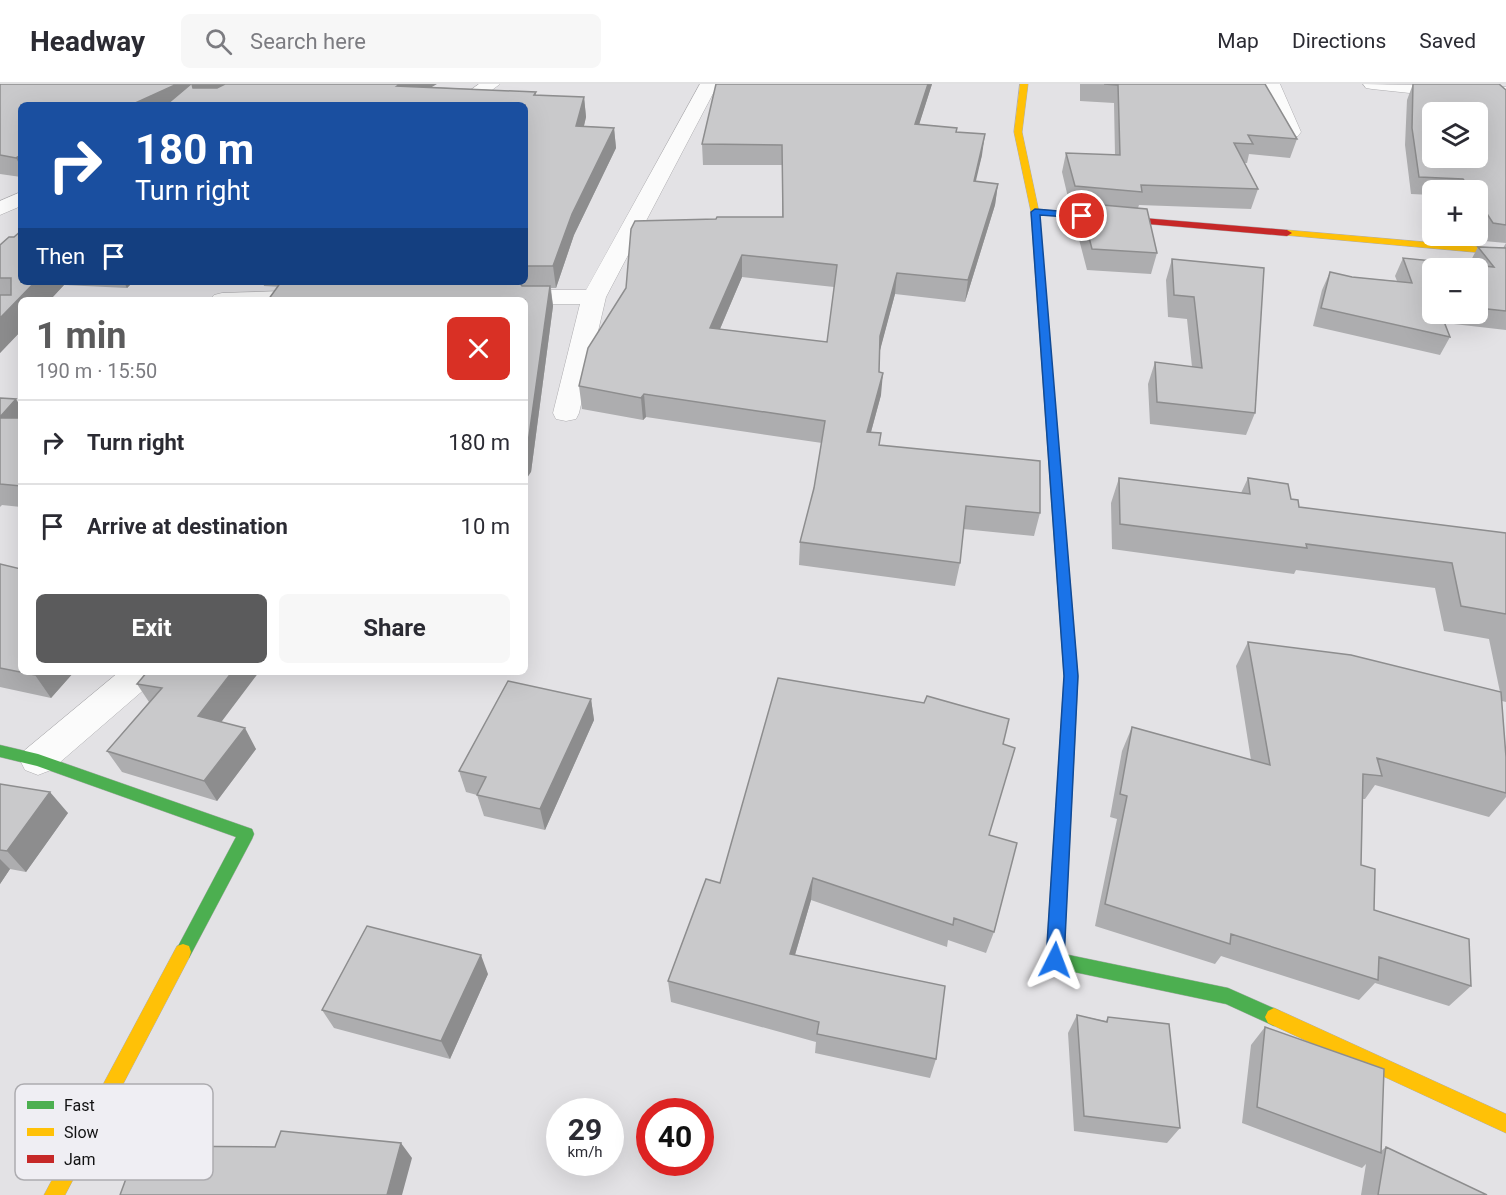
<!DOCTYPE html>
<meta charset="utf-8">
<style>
body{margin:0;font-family:Roboto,sans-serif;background:#f7f7f7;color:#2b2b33;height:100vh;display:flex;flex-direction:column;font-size:22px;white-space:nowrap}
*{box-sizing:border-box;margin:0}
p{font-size:20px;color:#7c7c81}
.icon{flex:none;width:33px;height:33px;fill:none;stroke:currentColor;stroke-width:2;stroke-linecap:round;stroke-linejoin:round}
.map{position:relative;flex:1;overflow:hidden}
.details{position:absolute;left:18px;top:213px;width:510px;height:378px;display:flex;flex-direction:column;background:#fff;border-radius:9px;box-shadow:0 6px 24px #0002}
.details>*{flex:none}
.guide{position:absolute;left:18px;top:18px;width:510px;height:183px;border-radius:9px;box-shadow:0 6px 24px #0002;background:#1a4fa0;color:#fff;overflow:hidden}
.fabs{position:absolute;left:1422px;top:18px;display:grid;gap:12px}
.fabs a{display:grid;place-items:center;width:66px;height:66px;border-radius:9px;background:#fff;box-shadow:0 6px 24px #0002;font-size:30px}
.speed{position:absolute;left:546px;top:1014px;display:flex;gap:12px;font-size:30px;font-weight:700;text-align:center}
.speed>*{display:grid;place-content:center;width:78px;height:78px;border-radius:50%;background:#fff;box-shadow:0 6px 24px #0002;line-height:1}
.speed small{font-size:15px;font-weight:400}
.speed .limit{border:9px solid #d22;background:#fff;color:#111}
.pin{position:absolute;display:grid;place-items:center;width:51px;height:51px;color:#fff;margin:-26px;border:3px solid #fff;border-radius:50%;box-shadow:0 2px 6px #0007}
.me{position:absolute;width:66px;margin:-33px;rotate:3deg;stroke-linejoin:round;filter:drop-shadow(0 0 4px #0008)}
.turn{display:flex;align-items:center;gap:21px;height:126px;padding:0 18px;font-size:27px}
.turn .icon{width:78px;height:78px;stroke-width:2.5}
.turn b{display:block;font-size:42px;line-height:51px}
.then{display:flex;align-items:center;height:57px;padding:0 18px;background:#0003;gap:12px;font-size:22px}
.round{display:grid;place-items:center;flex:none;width:63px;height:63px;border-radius:9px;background:#f7f7f7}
.head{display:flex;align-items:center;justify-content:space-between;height:102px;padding:0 18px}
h1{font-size:36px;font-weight:700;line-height:45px;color:#5b5b5c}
.button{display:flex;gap:12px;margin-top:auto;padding:12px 18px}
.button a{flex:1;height:69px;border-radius:9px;background:#5b5b5c;color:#fff;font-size:24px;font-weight:700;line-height:69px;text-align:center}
.button a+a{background:#f7f7f7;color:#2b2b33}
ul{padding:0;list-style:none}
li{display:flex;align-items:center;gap:18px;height:84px;padding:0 18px;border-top:2px solid #e1e1e2}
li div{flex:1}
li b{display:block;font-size:22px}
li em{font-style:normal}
header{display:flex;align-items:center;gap:36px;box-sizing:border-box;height:84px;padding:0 30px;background:#fff;border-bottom:2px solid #e1e1e2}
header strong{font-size:28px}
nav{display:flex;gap:33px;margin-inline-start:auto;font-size:21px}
.search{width:420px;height:54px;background:#f7f7f7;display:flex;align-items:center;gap:15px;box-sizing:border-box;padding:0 21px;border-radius:9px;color:#7c7c81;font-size:22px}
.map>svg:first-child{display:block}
</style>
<header>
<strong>Headway</strong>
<div class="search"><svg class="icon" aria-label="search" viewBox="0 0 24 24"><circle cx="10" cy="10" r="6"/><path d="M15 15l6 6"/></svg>Search here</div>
<nav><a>Map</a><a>Directions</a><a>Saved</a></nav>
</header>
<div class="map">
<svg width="1506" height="1111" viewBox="0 0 1506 1111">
<rect width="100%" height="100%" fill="#e3e2e5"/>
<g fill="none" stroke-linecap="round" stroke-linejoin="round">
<defs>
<path id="street" d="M479 0H500L472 21H450Z
M700 0H718L606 213 579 329 576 335 566 337 556 335 553 329 580 220H525V216H499L497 213 501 208 509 206H586Z
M1262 0H1280L1301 48 1298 52H1284L1281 48Z
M1363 0 1506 3V13L1438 12 1372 5 1366 4Z
M21 108V122L0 131V117Z
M313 206 321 208 325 213 323 216H210L214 211 222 209Z
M119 588H159L154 597 51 686 38 691 25 686 20 676 25 666Z"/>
<path id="fast" d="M1048 296 1053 299 1078 593 1064 870 1228 904 1280 927 1283 933 1280 939 1274 942 1226 920 1055 884 1049 882 1046 876 1064 593 1043 299Z
M0 661 38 670 252 745 254 750 252 755 189 874 183 876 177 874 175 868 236 753 37 682 0 673Z"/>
<path id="slow" d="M1020 0H1028L1022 48 1039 128 1053 299 1048 302 1043 299 1031 128 1014 48Z
M1287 146 1506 165V171L1284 151 1282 149Z
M183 860 189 862 191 868 189 874 65 1111H44L177 862Z
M1274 924 1506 1030V1049L1268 939 1265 933 1268 927Z"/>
<path id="jam" d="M1035 125 1287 146 1292 149 1287 152 1032 130 1031 128Z"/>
</defs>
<use href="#street" stroke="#aeadb0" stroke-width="1"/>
<use href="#fast" stroke="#aeadb0" stroke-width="1"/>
<use href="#slow" stroke="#aeadb0" stroke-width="1"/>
<use href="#jam" stroke="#aeadb0" stroke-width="1"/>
<use href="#street" fill="#fbfbfb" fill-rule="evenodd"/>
<use href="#fast" fill="#4caf50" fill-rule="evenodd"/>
<use href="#slow" fill="#ffc107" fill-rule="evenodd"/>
<use href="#jam" fill="#c62828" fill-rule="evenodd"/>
</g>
<path fill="#adadaf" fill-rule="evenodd" d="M0 0 431 3 536 8V12L584 13 586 33 584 42 614 44 616 64 574 151 556 204H551L553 222 531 388 525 216 264 202 263 198H525V21H21V93L0 90Z
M716 0H932L919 40 957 44 956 48 982 71 975 97 998 100 995 121 965 218 895 210 879 269V288L881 311 871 348 879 361 1040 429 1034 452 963 445 960 479 955 502 799 481 800 458 814 404 822 359 646 333 643 336 582 325 579 302 782 133V81H703L702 60ZM742 193 834 203 827 258 720 245Z
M1080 0H1265L1297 55 1290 74 1249 70 1247 79H1244L1258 105 1251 125 1139 121 1138 124 1157 169 1151 190 1087 186 1075 140 1079 123 1070 122 1062 88 1066 69 1115 71 1114 19 1080 17Z
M1413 0 1506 6V246L1445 239 1450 253 1440 271 1313 242 1322 206 1330 188 1352 193 1397 197 1395 192 1403 174 1469 180 1478 163 1503 164 1506 159 1484 157 1478 147V106H1432V111L1411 110 1405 61 1407 16ZM1432 184H1478V230H1432Z
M14 153 21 198H133L127 204 64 201 50 216H21V247L0 269V161Z
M1172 175 1264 184 1255 329 1246 351 1150 340 1148 300 1155 278 1192 283 1187 235 1168 233 1166 196Z
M0 314 21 323V423L2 421 0 423Z
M1119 394 1241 409 1248 394 1291 415 1299 423 1506 449V618L1502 617 1501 612 1506 673V713L1489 733 1375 701 1365 715H1362L1361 781 1374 826 1471 902 1449 922 1375 899 1359 916 1221 872 1215 880 1095 842 1117 735 1110 733 1122 667 1132 643 1251 676 1236 582 1248 558 1500 608 1489 555 1444 547 1435 504 1296 486 1294 490 1112 465 1111 419Z
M0 480 74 588 51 614 0 603Z
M147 588 221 638 256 665 217 717 122 688 107 667 149 618 137 600Z
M591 615 594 636 545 746 484 732 477 711 466 708 459 687Z
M924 619 1003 660 989 751 994 848 986 869 948 856 947 863 811 816 795 871 936 975 930 994 815 969 816 958 671 918 668 897 720 799Z
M0 700 68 729 26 788 10 785 0 800Z
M488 890 450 975 334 944 322 926Z
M1077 931 1106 937 1108 933 1180 1044 1167 1059 1074 1047 1068 949Z
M1265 943 1381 1067 1386 1063 1487 1111H1361L1366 1080 1362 1084 1242 1039 1251 961Z"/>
<path fill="#8d8d8e" d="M177 0H231L180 21H131Z
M400 0H437L401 21 397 2Z
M928 0H932L913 60 915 40Z
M584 13 586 33 579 62 576 42Z
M614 44 616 64 574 151 556 204 553 182 572 130Z
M985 50 982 71 971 118 974 97Z
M21 71V83L16 74Z
M998 100 995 121 965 218 968 196Z
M742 171V193L711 266 710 244Z
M897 189 895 210 878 274 880 252Z
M35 198H62L64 201 50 216H21V247L0 269V234Z
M124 198H133L127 204Z
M550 202 553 222 531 388 525 397V370Z
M883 289 881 311 865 370 867 348Z
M644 310 646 333 643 336 641 314Z
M16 315 21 323V347L0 336V333Z
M38 588H74L51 614 35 591Z
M232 588H259L210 653 198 632Z
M591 615 594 636 545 746 540 725Z
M245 644 256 665 217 717 204 697Z
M50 708 68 729 26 788 7 767Z
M0 775 10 785 0 800Z
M813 794 811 816 789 891 790 870Z
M481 871 488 890 450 975 441 957Z
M401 1059 412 1074 402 1111H387Z"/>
<path fill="#c9c9cb" stroke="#8d8d8e" stroke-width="1.5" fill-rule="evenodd" d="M0 0H177L131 21H21V71L16 74 0 71Z
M191 0H192L193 4H217L225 0H400L397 2 536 8 534 11 584 13 576 42 614 44 572 130 553 182H525V21H166Z
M716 0H928L915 40 957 44 956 48 985 50 974 97 998 100 968 196 897 189 880 252 879 288 883 289 867 348 881 349 879 361 1040 377V429L966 422 960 479 800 458 814 404 825 337 644 310 641 314 579 302 588 264 626 204 631 145 635 137 716 135 717 133H783L782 61 702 60ZM742 171 837 181 827 258 710 244Z
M1104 0H1265L1297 55 1248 51 1253 60 1234 59 1258 105 1141 101 1142 108 1075 102 1066 69 1120 71 1118 1Z
M1413 0H1499L1506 6V141L1493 139 1478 116V106H1471L1463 95 1419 93 1412 44ZM1432 28H1478V74H1432Z
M1080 119 1147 125 1157 169 1092 165Z
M21 147V198H35L0 234V211H11V194H0V161L9 153H14Z
M1478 163 1506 164V227L1478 224V184H1432V230H1441L1450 253 1321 224 1330 188 1352 193 1412 199 1403 174 1494 183Z
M1172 175 1264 184 1255 329 1157 318 1155 278 1202 284 1194 213 1174 211Z
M281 198H519L522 202H550L527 366 525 370V216H268Z
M0 314 16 315 0 333Z
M0 334H21V402L0 400Z
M1119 394 1250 410 1248 394 1288 400 1291 415 1298 416 1299 423 1506 449V530L1461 522 1452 479 1306 460 1307 464 1120 440Z
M0 480 21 485V588H38L35 591 0 584Z
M1248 558 1351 571 1501 608 1506 673V709L1377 674 1382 692 1363 690 1361 781 1375 785 1374 826 1469 855 1471 902 1379 873 1378 896 1231 850 1230 860 1105 820 1127 712 1120 710 1132 643 1270 681Z
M147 588H232L198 632 245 644 204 697 107 667 162 604 137 600Z
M778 594 924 619 927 612 1009 635 1003 660 1015 664 989 751 1017 759 994 848 954 834 953 841 813 794 790 870 945 902 936 975 817 950 819 938 668 897 706 795 720 799Z
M508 597 591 615 540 725 477 711 486 693 459 687Z
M0 700 50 708 7 767 0 766Z
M367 842 481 871 441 957 322 926Z
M1077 931 1107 938 1108 933 1169 940 1180 1044 1084 1032Z
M1265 943 1384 985 1381 1069 1257 1023Z
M281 1047 401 1059 387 1111H120L138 1062 275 1063Z
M1386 1063 1487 1111H1378Z"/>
<path fill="#1a73e8" stroke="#114b97" stroke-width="1.5" d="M1035 125 1082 129 1087 132 1082 134 1040 131 1078 592 1064 876 1061 882 1055 884 1049 882 1046 876 1064 592 1031 128Z"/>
<rect x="15" y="1000" width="198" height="96" rx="9" fill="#efeef3" stroke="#adacb0" stroke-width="1.5"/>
<rect x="27" y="1017" width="27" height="8" fill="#4caf50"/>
<rect x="27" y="1044" width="27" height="8" fill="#ffc107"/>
<rect x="27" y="1071" width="27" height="8" fill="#c62828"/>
<g font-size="16" fill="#121213">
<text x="64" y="1027">Fast</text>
<text x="64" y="1054">Slow</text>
<text x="64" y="1081">Jam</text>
</g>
</svg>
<div class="fabs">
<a><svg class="icon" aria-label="layers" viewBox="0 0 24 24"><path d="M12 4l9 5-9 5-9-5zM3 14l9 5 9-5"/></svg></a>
<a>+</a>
<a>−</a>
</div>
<div class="speed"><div>29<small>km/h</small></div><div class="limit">40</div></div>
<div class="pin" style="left:1082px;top:132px;background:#d93025"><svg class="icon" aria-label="arrive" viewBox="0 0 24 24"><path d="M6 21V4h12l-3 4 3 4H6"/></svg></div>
<svg class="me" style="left:1055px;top:876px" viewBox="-20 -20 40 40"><path d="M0-17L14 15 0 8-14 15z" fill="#1a73e8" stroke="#fff" stroke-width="4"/></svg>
<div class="guide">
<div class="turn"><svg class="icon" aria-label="right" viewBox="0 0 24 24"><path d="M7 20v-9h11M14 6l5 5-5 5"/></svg><div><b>180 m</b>Turn right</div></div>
<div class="then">Then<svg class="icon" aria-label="arrive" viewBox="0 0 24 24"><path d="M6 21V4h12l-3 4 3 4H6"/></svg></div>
</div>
<section class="details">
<div class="head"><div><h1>1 min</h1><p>190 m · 15:50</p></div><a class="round" style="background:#d93025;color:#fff"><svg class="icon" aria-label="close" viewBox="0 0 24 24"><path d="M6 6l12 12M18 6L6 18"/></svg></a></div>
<ul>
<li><svg class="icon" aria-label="right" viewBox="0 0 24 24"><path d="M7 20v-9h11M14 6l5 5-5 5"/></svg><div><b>Turn right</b></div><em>180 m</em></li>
<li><svg class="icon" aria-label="arrive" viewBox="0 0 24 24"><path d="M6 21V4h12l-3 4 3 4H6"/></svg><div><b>Arrive at destination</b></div><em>10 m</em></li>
</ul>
<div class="button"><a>Exit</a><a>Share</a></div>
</section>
</div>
